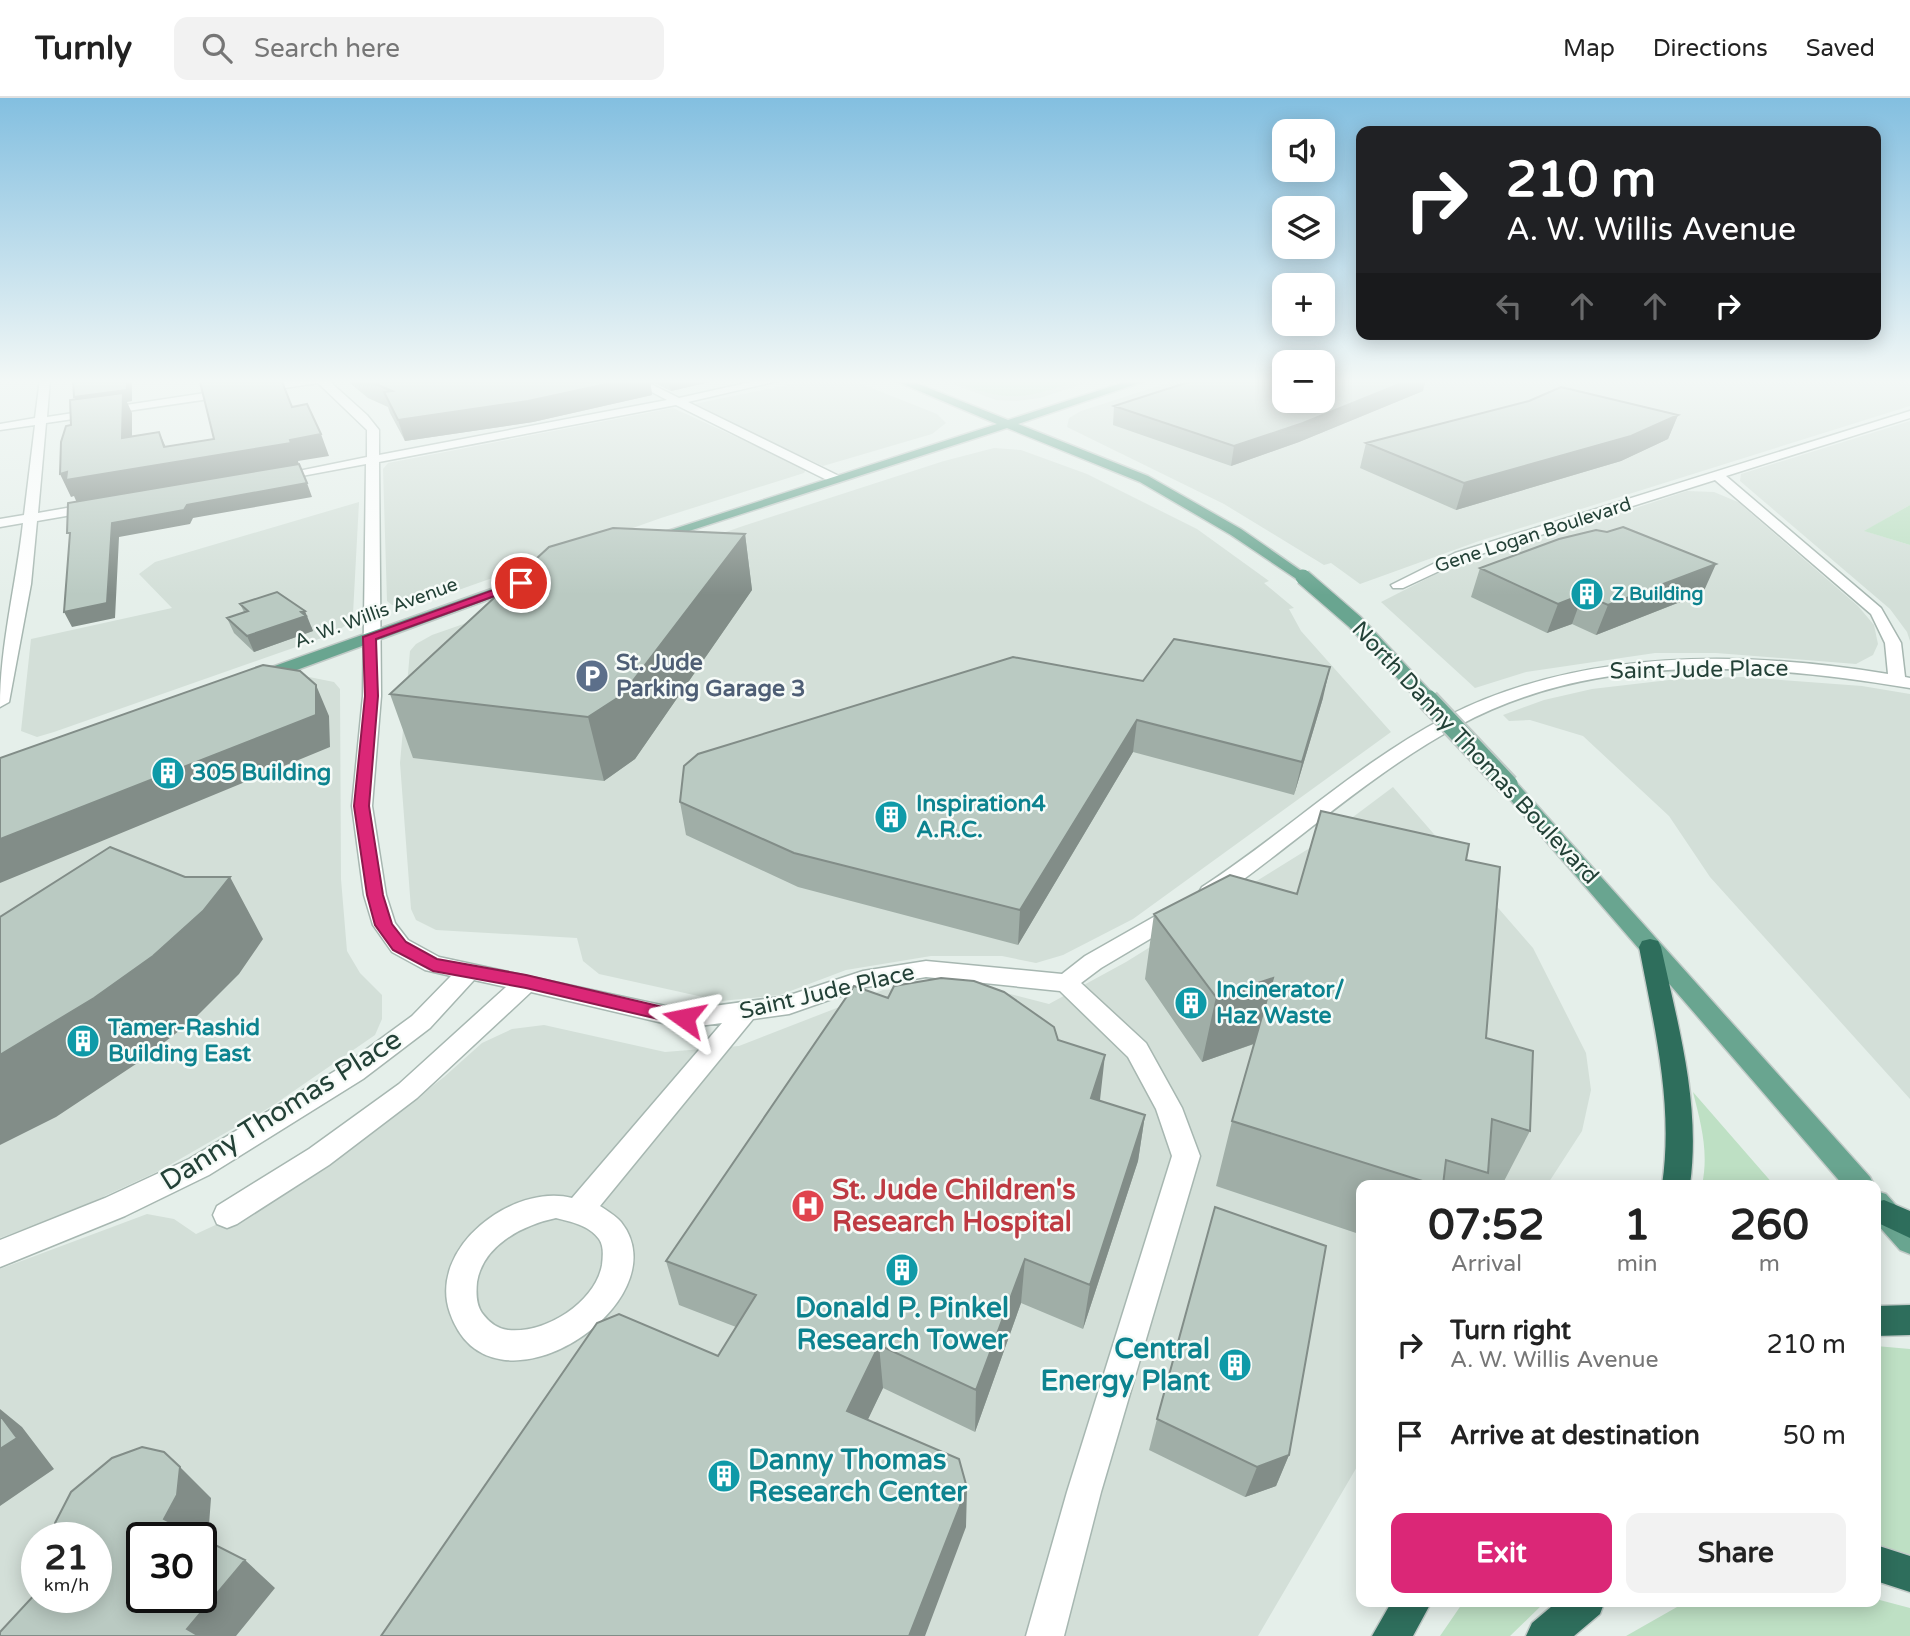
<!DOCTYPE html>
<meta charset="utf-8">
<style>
body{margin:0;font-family:"Varela Round",sans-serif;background:#f2f2f2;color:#222;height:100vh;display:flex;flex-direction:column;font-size:26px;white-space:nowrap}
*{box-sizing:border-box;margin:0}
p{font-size:23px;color:#767676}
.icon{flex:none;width:38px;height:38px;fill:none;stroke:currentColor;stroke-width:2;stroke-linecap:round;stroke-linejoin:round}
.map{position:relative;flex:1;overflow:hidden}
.side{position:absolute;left:1356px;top:1082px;width:525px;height:427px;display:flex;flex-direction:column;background:#fff;border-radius:14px;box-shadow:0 4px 18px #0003}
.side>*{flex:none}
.hud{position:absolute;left:1356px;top:28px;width:525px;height:214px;border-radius:14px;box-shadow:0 4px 18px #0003;background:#202124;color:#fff;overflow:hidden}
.buttons{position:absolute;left:1272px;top:21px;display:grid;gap:14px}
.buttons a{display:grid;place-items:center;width:63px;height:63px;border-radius:14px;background:#fff;box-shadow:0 4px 18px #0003;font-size:35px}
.speed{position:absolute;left:21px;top:1424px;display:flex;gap:14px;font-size:35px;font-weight:700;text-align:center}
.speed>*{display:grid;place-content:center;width:91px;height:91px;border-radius:50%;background:#fff;box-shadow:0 4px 18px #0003;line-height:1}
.speed small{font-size:18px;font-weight:400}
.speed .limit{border:4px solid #111;border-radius:10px;background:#fff;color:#111}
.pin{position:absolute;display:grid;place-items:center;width:60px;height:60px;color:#fff;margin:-30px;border:4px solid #fff;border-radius:50%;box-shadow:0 2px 7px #0007}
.me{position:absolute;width:77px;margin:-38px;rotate:282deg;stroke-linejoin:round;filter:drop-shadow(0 0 5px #0008)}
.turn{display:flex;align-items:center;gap:24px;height:147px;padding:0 35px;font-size:32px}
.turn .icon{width:91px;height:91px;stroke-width:2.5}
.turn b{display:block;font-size:49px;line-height:60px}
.lanes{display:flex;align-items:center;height:66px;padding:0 35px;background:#0003;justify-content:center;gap:35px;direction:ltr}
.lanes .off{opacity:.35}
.eta{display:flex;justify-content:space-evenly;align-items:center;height:119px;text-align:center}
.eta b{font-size:42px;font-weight:700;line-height:49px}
.cta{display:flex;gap:14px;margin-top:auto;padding:14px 35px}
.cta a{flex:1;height:80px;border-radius:14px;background:#db2777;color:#fff;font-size:28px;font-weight:700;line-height:80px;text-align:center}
.cta a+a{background:#f2f2f2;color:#222}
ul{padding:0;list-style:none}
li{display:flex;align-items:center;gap:21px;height:91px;padding:0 35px}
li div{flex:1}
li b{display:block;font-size:26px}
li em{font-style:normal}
header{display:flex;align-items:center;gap:42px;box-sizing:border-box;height:98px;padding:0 35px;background:#fff;border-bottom:2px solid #e0e0e0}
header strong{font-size:33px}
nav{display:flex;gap:38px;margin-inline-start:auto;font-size:24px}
.search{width:490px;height:63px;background:#f2f2f2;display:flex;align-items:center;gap:18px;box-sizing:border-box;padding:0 24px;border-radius:14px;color:#767676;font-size:26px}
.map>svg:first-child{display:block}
</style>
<header>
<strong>Turnly</strong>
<div class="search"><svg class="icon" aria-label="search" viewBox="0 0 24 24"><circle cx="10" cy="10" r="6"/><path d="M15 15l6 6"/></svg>Search here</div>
<nav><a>Map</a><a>Directions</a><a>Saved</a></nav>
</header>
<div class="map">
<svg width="1910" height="1538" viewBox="0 0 1910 1538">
<rect width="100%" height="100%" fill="#e5efea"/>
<path fill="#d3dfd8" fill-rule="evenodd" d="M849 281 937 316 946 325 932 336 823 368 706 315 694 306 812 282Z
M938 281H1098L1040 300 1017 303 996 302Z
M1180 281H1284V303H1323V281H1910V308L1479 443 1360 486 1331 465 1324 467 1224 406 1067 329 1069 320 1081 313Z
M673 310 806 371 804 375 661 420 419 506 392 507 387 503 383 371 388 365Z
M1910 323V407L1865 433 1910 447V543L1907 534 1890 511 1740 383 1741 376Z
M994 350 1021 352 1087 376 1197 431 1269 483 1264 485 1294 510 1289 511 1301 533 1391 634 1133 821 1063 857 1036 865 1002 858H931L846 872 780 897 721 903 599 876 583 863 577 840 436 832 416 822 411 811 400 665 410 553 416 546 432 537 743 428 944 363Z
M1687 393 1714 394 1738 404 1858 508 1874 527 1878 546 1873 557 1856 566 1716 555H1655L1526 574 1475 590 1381 504 1436 476Z
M359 404 353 516 346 527 333 536 54 634 37 639 21 633 31 541 172 510 139 476 155 464Z
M309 579 334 584 340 591 341 781 347 853 360 875 382 897V921L375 937 272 1008 161 1072 68 1115 0 1140V691Z
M1743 579 1862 588 1910 596V1001L1710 779 1669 718 1583 638 1530 622 1509 623 1503 617 1544 602 1592 591 1686 580Z
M1393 689 1533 850 1586 955 1591 992 1582 1033 1547 1087H1362L1361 1362 1258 1538H0V1171L147 1116 174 1121 196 1136 272 1101 357 1046 444 979 482 945 512 931 544 927 665 954 739 948 883 892 944 887 1010 896 1049 906 1126 864 1321 743ZM37 1440H96V1500H37ZM142 1440H201V1500H142Z"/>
<path fill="#bee0c4" d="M945 281H1084C1017 303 1012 305 945 281Z
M1910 407V447L1864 433Z
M1693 994 1774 1087H1702C1709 1054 1701 1026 1693 994Z
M1876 1248 1910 1251V1461L1876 1449Z
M1876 1501 1910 1510V1538H1626L1677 1509 1696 1503H1876Z
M1464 1503H1546L1510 1538H1440Z"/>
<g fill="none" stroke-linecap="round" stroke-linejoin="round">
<defs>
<path id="minor" d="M40 281H50L47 319 297 281H327L367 317 379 332V357L667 302 627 281H641L679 300 764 281H786L688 304 839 378V384H831L676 307 379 364 381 598 372 708 386 797 395 825 408 842 439 859 684 912 787 898 863 873 926 863 1062 876 1085 858 1166 812H1182L1185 817 1182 822 1101 870 1081 885 1146 945 1182 1010 1200 1058 1101 1394 1064 1538H1026L1067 1394 1172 1058 1156 1011 1128 959 1060 893 926 879 866 889 789 916 753 921 600 1108C606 1112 616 1118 621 1124 684 1203 491 1333 450 1215 427 1150 513 1085 572 1100L722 925 684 930 531 894 417 1000 329 1067 237 1126 227 1130 217 1126 213 1117 217 1108 309 1051 399 986 506 889 474 882 430 930 363 981 209 1077 125 1118 0 1169V1142L105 1100 189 1061 345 967 412 918 451 878 425 872 392 854 373 827 364 797 352 708 363 598 366 366 275 383 269 379 367 359V332L318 285 46 325 38 415 95 405 102 409 95 413 37 423 31 486 9 604 0 609C0 547 16 487 23 425L0 429V421L24 417 35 327 0 332V326L35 320ZM556 1120C571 1124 589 1127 599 1141 604 1148 603 1158 602 1167 595 1205 545 1236 508 1232 497 1231 488 1223 482 1215 476 1206 476 1195 477 1184 483 1147 523 1127 556 1120Z
M1910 313V320L1726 378 1881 510 1901 545 1905 579 1910 580V590C1761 565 1595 553 1458 628 1375 673 1305 737 1229 792L1218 799H1202L1199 794 1202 789C1285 735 1358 665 1446 619 1581 550 1742 552 1888 576L1885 545 1871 516 1715 382 1465 461 1403 490H1393L1391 487 1455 455Z"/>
<path id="major" d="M891 281H906L1008 322 1134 281H1151L1018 326 1148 378 1241 431 1310 479 1308 482H1298L1231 437 1140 384 1007 330 652 445 640 442 997 326Z
M531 477 536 478V484L264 584 258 585 250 580 252 576Z
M1508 681 1515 683 1870 1079 1874 1087H1843L1501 691 1498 687 1501 683Z
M1876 1093 1886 1096 1910 1123V1156L1900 1152 1876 1125Z"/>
<path id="highway" d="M1650 841 1658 843 1661 849C1678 928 1701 1005 1690 1087H1662C1674 1006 1654 928 1639 849L1642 843Z
M1884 1102 1910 1113V1140L1876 1124V1104Z
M1910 1207V1237L1876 1238V1208Z
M1876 1447 1910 1458V1494L1876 1483Z
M1392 1503H1432L1413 1538H1372Z
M1558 1503H1605L1600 1516 1574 1538H1526L1532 1525Z"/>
</defs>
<use href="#minor" stroke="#a7b7b1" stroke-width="3"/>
<use href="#major" stroke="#c1cac7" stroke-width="3"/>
<use href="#highway" stroke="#c1cac7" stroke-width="3"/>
<use href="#minor" fill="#fff" fill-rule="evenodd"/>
<use href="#major" fill="#69a590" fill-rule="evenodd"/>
<use href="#highway" fill="#2e6e5c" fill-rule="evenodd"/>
<defs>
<path id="major-bridge-far1" d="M1303 479 1355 524 1430 604"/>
<path id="major-bridge" d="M1428 602 1508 687"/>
</defs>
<use href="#major-bridge-far1" stroke="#c1cac7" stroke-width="18" stroke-linecap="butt"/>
<use href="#major-bridge" stroke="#c1cac7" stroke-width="24" stroke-linecap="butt"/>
<use href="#major-bridge-far1" stroke="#69a590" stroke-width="15"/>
<use href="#major-bridge" stroke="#69a590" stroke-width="20"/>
</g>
<path fill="#a0aea7" d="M345 281H722L671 293 650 283 652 297 533 324 405 343 390 315 388 309 368 300Z
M1423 293 1299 344 1231 368 1113 327 1114 308Z
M1678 317 1668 341 1621 363 1456 412 1360 370 1366 345Z
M745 436 752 492 635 661 604 683 413 660 390 596Z
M1480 470 1703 495 1596 537 1572 526 1547 535 1471 499Z
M240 506 311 528 313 533 254 554 234 535 227 520 244 514Z
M1143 583 1323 600 1294 697 1133 654 1018 847 798 789 686 737 680 704Z
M1466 762 1486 940 1530 1033 1502 1087H1362V1137L1216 1088 1232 1023 1254 946 1202 964 1145 881 1154 816 1297 796Z
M888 900 1058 942 1099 1003 1145 1017 1138 1063 1083 1231 1021 1205 975 1334 883 1290 867 1322 966 1429 718 1258 736 1229 679 1207 666 1163Z
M1157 1321 1289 1357 1276 1388 1245 1399 1149 1352Z"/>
<path fill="#828d88" d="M127 281H131L132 286V303L127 304 132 315V362L80 311 74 299Z
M630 281H650L652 297 533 324 405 343 398 322Z
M669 281H722L671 293Z
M1412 281H1426L1423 293 1299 344 1231 368 1234 348Z
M1678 317 1668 341 1621 363 1456 412 1464 385Z
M159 334 169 356 290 342 321 336 329 358 298 363 299 367 77 405 74 398 71 399 60 376 164 349Z
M307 385 312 399 193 420 190 426 119 439 115 520 72 529 64 514 112 425 187 407Z
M745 436 752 492 635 661 604 683 588 619Z
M1716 466 1703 495 1596 537 1608 507Z
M1583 496 1572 526 1547 535 1558 506Z
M305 513 313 533 254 554 247 538Z
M1330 569 1323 600 1294 697 1302 664Z
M316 587 329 618 330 649 0 785V741Z
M1137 622 1133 654 1018 847 1020 812Z
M230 779 263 841 239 876 193 922 139 964 56 1019 0 1047V957Z
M1273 880 1256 945 1202 964 1216 899Z
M1105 957 1100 1002 1085 1046 1091 1000Z
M1145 1017 1138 1063 1083 1231 1090 1187Z
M1025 1161 1021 1205 975 1334 976 1292Z
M879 1247 883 1290 852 1355 847 1313Z
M0 1311 22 1329 54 1371 0 1408Z
M1289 1357 1276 1388 1245 1399 1257 1369Z
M180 1369 211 1400 209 1427 201 1441 164 1421Z
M967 1390 966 1429 925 1538H909Z
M245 1462 275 1490 236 1538H196L187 1531Z"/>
<path fill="#bacac2" stroke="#828d88" stroke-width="2" fill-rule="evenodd" d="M73 281H127V292L74 299Z
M217 281H281L292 309 307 306 321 336 290 342 291 345 66 382 67 374 60 376 61 344 66 328 71 327 70 302 123 295 122 340 159 334 164 349 214 341 200 284Z
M365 281H630L528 303 398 322 384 294 392 293Z
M1198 281H1284V303H1323V281H1412L1303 325 1234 348 1114 308Z
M1561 289 1678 317 1631 338 1464 385 1366 345 1529 303Z
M299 366 307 385 187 407 184 412 112 425 107 505 64 514 70 435H67L68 405Z
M1623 429 1716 466 1608 507 1583 496 1558 506 1480 470 1559 441 1596 432 1607 434Z
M613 430 745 436 622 597 588 619 390 596 549 449Z
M277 494 305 513 301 514 306 518 247 538 227 520 248 513 240 506Z
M1174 541 1330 569 1302 664 1137 622 1020 812 794 755 680 704 684 668 698 656 1013 559 1143 583Z
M263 567 300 573 316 587V617L0 741V660Z
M1321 713 1469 746 1466 762 1500 769 1486 940 1533 953 1530 1033 1492 1021 1488 1075 1446 1062 1443 1087H1435L1232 1023 1273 880 1216 899 1154 816 1230 777 1297 796Z
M110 749 185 779H230L203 813 153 858 94 900 0 957V819Z
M941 880 974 883 1004 894 1054 929 1058 942 1105 957 1091 1000 1145 1017 1090 1187 1025 1161 976 1292 879 1247 847 1313 959 1361 967 1390 909 1538H381L597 1225 619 1216 718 1258 756 1197 666 1163 854 888 888 900 894 888Z
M1215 1109 1326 1148 1289 1357 1257 1369 1157 1321Z
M0 1317 17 1340 0 1351Z
M142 1349 164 1354 180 1369 177 1397 164 1421 245 1462 187 1531 199 1538H0V1534L37 1494V1500H96V1440H55V1425L71 1394 112 1360ZM142 1440H201V1500H142Z"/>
<linearGradient id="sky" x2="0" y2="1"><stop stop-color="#83bfe0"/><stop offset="0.57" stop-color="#f3f8f6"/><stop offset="1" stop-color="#f3f8f6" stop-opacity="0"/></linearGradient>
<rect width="1910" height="497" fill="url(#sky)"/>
<path fill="#db2777" stroke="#8e194d" stroke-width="2" d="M521 482 525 483V487L376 541 378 598 369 708 383 797 392 826 406 844 437 861 526 877 684 914 693 920 690 925 684 927 526 890 433 873 393 852 375 827 367 797 354 708 365 598 363 539Z"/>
<defs>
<symbol id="building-disc" viewBox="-11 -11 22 22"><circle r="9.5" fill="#0f9aa8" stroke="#f6fbf8"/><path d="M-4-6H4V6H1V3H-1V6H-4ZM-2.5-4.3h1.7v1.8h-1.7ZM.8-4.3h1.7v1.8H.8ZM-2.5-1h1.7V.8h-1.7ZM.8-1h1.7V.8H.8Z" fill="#fff"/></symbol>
<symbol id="parking-disc" viewBox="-11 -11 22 22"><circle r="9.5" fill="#5c6f8a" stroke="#f6fbf8"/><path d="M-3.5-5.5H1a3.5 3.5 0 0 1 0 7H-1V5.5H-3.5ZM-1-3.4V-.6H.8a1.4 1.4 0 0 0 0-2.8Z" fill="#fff"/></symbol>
<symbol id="hospital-disc" viewBox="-11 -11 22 22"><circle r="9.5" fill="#e0444e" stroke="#f6fbf8"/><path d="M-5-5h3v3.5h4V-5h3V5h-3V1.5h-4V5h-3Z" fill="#fff"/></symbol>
</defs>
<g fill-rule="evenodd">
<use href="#building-disc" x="1568" y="477" width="38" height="38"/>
<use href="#parking-disc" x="573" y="559" width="38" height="38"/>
<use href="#building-disc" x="149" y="656" width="38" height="38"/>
<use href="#building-disc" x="872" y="700" width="38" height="38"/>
<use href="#building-disc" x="1172" y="886" width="38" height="38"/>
<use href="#building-disc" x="64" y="924" width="38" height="38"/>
<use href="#hospital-disc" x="789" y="1089" width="38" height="38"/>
<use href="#building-disc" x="883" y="1153" width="38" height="38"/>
<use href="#building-disc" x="1216" y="1248" width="38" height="38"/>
<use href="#building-disc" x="705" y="1359" width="38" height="38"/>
</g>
<g text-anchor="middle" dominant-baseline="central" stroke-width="5" stroke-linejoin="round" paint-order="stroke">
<g font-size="19" fill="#234137" stroke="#f6fbf8">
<text transform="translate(1533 437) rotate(-18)">Gene Logan Boulevard</text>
<text transform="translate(376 515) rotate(-20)">A. W. Willis Avenue</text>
</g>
<g font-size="19" font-weight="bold" fill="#0d838f" stroke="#f6fbf8" text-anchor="start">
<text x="1612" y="496">Z Building</text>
</g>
<g font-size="23" font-weight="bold" fill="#4e5e75" stroke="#f6fbf8" text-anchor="start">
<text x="616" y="565">St. Jude<tspan x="616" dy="26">Parking Garage 3</tspan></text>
</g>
<g font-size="23" fill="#234137" stroke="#f6fbf8">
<text transform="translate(1699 572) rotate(-1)">Saint Jude Place</text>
<text transform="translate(1475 655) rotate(47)">North Danny Thomas Boulevard</text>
<text transform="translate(827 894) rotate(-13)">Saint Jude Place</text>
</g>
<g font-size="23" font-weight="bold" fill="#0d838f" stroke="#f6fbf8" text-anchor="start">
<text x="192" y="675">305 Building</text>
<text x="916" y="706">Inspiration4<tspan x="916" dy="26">A.R.C.</tspan></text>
<text x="1216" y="892">Incinerator/<tspan x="1216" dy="26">Haz Waste</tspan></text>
<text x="108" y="930">Tamer-Rashid<tspan x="108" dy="26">Building East</tspan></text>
</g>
<g font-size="28" fill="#234137" stroke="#f6fbf8">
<text transform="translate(281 1012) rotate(-32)">Danny Thomas Place</text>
</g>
<g font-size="28" font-weight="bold" fill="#be3a42" stroke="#f6fbf8" text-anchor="start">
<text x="832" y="1092">St. Jude Children's<tspan x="832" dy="32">Research Hospital</tspan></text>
</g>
<g font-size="28" font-weight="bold" fill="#0d838f" stroke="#f6fbf8">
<text x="902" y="1210">Donald P. Pinkel<tspan x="902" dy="32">Research Tower</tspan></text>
<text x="1210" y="1251" text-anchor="end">Central<tspan x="1210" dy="32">Energy Plant</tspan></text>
<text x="748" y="1362" text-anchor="start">Danny Thomas<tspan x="748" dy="32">Research Center</tspan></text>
</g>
</g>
</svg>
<div class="buttons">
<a><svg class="icon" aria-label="sound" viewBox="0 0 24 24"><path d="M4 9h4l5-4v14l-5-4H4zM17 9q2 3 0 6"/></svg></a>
<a><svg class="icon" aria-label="layers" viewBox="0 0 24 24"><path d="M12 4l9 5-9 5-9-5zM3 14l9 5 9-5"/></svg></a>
<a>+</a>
<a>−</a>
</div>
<div class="speed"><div>21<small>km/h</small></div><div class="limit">30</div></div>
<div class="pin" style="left:521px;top:485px;background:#d93025"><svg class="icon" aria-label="arrive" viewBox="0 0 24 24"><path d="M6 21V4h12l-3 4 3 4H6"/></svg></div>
<svg class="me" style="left:684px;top:920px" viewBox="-20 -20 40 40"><path d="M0-17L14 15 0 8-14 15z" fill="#db2777" stroke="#fff" stroke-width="4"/></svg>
<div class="hud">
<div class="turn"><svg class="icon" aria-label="right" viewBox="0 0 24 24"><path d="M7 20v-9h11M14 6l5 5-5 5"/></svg><div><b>210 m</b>A. W. Willis Avenue</div></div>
<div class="lanes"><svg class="icon off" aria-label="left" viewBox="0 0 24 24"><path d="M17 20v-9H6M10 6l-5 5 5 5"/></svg><svg class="icon off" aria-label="ahead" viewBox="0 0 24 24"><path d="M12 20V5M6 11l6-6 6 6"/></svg><svg class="icon off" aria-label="ahead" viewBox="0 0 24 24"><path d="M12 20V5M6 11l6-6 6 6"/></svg><svg class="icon" aria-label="right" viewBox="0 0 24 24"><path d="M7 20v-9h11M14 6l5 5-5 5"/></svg></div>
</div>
<section class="side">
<div class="eta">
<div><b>07:52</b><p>Arrival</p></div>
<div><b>1</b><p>min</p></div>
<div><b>260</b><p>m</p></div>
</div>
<ul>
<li><svg class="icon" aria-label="right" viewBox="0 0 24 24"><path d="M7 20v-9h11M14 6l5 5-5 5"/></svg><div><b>Turn right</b><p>A. W. Willis Avenue</p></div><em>210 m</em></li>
<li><svg class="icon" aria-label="arrive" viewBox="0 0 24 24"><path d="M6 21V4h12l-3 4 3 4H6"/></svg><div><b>Arrive at destination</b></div><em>50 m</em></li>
</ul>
<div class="cta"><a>Exit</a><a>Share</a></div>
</section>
</div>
